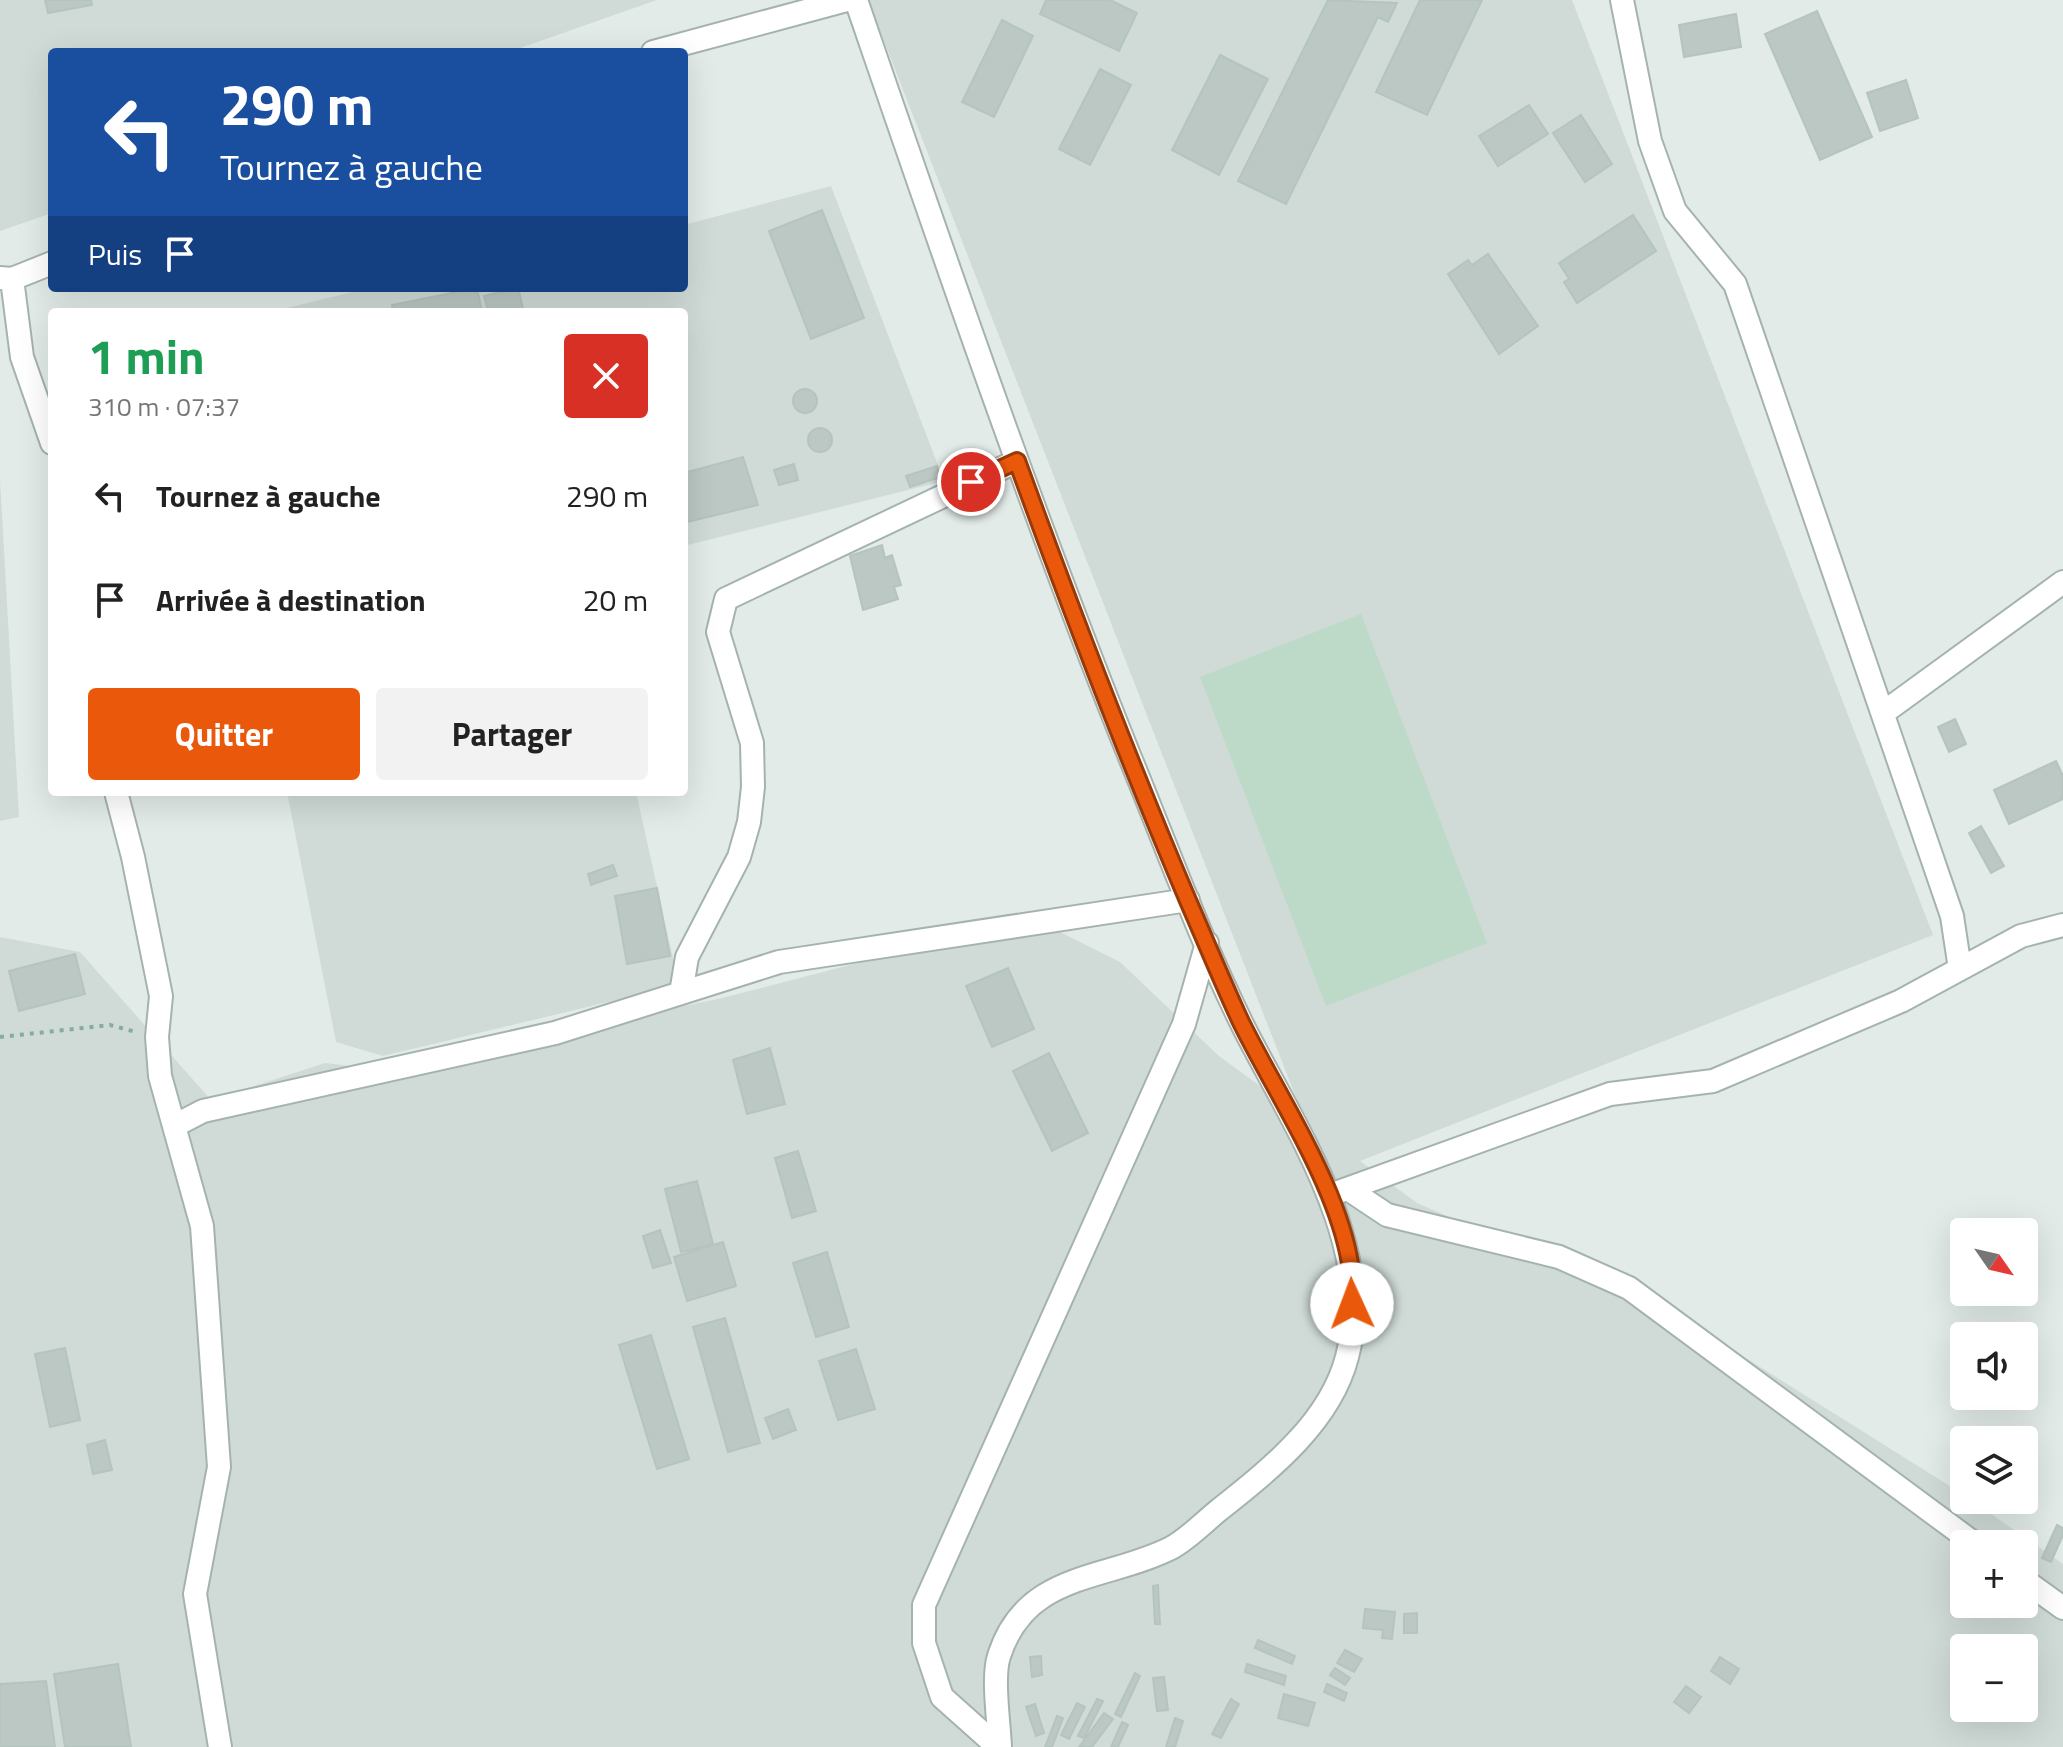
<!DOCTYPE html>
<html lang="fr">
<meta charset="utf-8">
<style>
body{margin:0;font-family:"Titillium Web",sans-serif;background:#f2f2f2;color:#222;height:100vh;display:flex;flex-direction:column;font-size:30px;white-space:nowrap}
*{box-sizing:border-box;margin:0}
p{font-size:26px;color:#767676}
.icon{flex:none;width:44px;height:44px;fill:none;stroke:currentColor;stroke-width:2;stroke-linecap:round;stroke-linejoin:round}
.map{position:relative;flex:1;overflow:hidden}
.panel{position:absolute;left:48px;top:308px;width:640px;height:488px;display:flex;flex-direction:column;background:#fff;border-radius:8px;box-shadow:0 8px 32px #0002}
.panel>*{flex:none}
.guide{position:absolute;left:48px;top:48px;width:640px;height:244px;border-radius:8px;box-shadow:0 8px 32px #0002;background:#1a4fa0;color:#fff;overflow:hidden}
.needle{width:52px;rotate:124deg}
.fabs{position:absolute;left:1950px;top:1218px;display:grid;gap:16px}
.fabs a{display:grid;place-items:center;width:88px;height:88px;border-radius:8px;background:#fff;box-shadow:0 8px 32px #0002;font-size:40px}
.pin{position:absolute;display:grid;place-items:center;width:68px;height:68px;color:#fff;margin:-34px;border:4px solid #fff;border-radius:50%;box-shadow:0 2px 8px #0007}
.me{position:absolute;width:88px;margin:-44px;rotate:358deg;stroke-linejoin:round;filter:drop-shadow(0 0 6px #0008)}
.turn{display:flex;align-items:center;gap:28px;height:168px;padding:0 40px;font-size:36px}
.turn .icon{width:104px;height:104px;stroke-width:2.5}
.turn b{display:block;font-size:56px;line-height:68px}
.then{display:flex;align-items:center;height:76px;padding:0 40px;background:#0003;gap:16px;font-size:30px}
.round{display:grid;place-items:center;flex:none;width:84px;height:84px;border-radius:8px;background:#f2f2f2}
.summary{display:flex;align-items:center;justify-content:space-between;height:136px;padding:0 40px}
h1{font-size:48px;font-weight:700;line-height:60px;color:#1e9e55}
.primary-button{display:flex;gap:16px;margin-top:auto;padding:16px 40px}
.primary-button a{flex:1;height:92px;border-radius:8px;background:#ea580c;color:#fff;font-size:32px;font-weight:700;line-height:92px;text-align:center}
.primary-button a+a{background:#f2f2f2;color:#222}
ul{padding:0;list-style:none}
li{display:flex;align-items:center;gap:24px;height:104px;padding:0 40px}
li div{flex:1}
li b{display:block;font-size:30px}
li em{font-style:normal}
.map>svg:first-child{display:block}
</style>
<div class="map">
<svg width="2063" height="1747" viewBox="0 0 2063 1747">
<rect width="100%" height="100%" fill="#e2ebe8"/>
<path fill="#d0dbd7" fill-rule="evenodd" d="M0 0H657L509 52H52V213L0 231Z
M868 0H1572L1933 935 1360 1161 1417 1203 1679 1316 1961 1493 1964 1500H1971L2063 1564V1747H0V937L80 952 211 1100 325 1063 402 1072 543 1036 722 998 1032 918 1120 962 1219 1056 1304 1118ZM1964 1544H2024V1604H1964ZM1964 1648H2024V1708H1964Z
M831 186 944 481 684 546V312H270L369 288H684V225Z
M0 479 19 817 0 821Z
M287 792H636L679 985 383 1056 336 1042Z"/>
<path fill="#bddac8" d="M1361 614 1487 943 1326 1006 1200 677Z"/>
<path fill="#bbc8c4" stroke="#b5c4bf" stroke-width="2" d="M45 0H91L92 5 48 13Z
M1046 0H1110L1137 13 1119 51 1040 14Z
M1328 0 1397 3 1388 22 1378 17 1286 204 1238 181Z
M1420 0H1482L1427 115 1376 92Z
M1817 11 1872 137 1820 160 1765 34Z
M1736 14 1741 47 1684 57 1679 25Z
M1002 20 1033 36 994 117 962 102Z
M1220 55 1268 79 1219 175 1172 150Z
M1100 69 1131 85 1090 165 1059 149Z
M1906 80 1918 118 1880 131 1867 93Z
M1529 105 1548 134 1498 166 1479 136Z
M1581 115 1612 164 1585 182 1553 133Z
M822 210 864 318 811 339 769 231Z
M1633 215 1656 251 1577 303 1564 282 1569 279 1559 263Z
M1488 254 1538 326 1499 354 1448 274 1468 260 1472 265Z
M477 288 482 312H393L392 305Z
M518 288 524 312H488L484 296Z
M793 401a12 12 0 1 1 24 0a12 12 0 1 1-24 0Z
M808 440a12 12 0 1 1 24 0a12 12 0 1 1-24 0Z
M743 457 758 505 687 522 684 473Z
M794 464 798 480 779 485 774 470Z
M937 466 940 477 910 487 906 476Z
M882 545 885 558 892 555 901 585 894 587 898 599 863 610 850 556Z
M1955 719 1966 744 1949 752 1938 727Z
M2056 761 2063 776V799L2009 824 1994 790Z
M1981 826 2004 866 1991 873 1969 833Z
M613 865 617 876 591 885 588 874Z
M657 888 670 956 627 964 615 896Z
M75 954 85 994 19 1011 9 971Z
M1008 968 1034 1029 992 1047 966 986Z
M770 1048 785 1104 747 1114 733 1060Z
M1049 1053 1088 1133 1052 1151 1013 1071Z
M798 1151 816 1211 792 1218 775 1158Z
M697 1181 713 1244 681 1252 665 1189Z
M660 1230 671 1263 653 1268 643 1236Z
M723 1242 736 1286 687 1301 674 1257Z
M827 1252 849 1327 816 1337 793 1263Z
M725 1318 760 1443 728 1452 693 1327Z
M651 1335 689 1459 657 1469 619 1345Z
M65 1348 80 1420 50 1427 35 1354Z
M856 1349 875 1409 838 1420 819 1361Z
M788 1409 796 1430 773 1439 765 1418Z
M105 1440 112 1470 93 1474 87 1445Z
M2057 1525 2063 1528V1535L2051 1562 2042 1558Z
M1158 1585 1160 1624H1155L1153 1586Z
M1365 1609 1395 1612 1392 1639 1382 1638 1383 1630 1363 1628Z
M1417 1613V1633H1404V1614Z
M1258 1640 1295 1656 1292 1664 1255 1648Z
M1345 1650 1362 1659 1354 1672 1337 1663Z
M1041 1656 1042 1675 1032 1677 1030 1657Z
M1720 1657 1739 1669 1730 1684 1711 1671Z
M118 1664 131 1747H65L54 1674Z
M1247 1664 1286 1676 1284 1685 1245 1672Z
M1335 1668 1350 1678 1345 1685 1330 1675Z
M1135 1673 1140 1676 1121 1717 1115 1714Z
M1164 1677 1168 1710 1157 1711 1153 1678Z
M46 1681 55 1747H0V1684Z
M1327 1684 1347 1693 1344 1701 1324 1692Z
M1686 1686 1701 1697 1689 1713 1674 1702Z
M1284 1694 1315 1703 1308 1726 1278 1718Z
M1097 1699 1103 1701 1084 1738 1078 1736Z
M1231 1699 1239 1704 1221 1738 1212 1734Z
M1077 1703 1085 1707 1069 1739 1061 1735Z
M1035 1704 1044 1733 1036 1736 1026 1707Z
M1104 1713 1113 1719 1092 1747H1079Z
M1057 1716 1063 1718 1052 1747H1045Z
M1175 1718 1183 1721 1175 1747H1166Z
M1122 1722 1128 1725 1118 1747H1111Z"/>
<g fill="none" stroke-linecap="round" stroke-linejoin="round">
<defs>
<path id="minor" d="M856 0C943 253 1029 506 1129 755 1166 845 1200 939 1243 1026 1292 1123 1377 1245 1347 1357 1330 1423 1269 1470 1219 1510 1204 1522 1188 1539 1171 1548 1106 1581 1026 1571 999 1656 992 1677 999 1723 1000 1747
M1622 0 1650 141 1675 211 1735 284 1952 916 1960 969
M653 52 847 0
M0 278 12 279 52 263
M12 279 22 357 52 443
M1883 713 2063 582
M116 792 133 857 161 996 157 1037 160 1076 202 1226 219 1467 195 1594 220 1747
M681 993 687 957 739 857 749 822 753 787 752 743 718 632 726 599 1017 461
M174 1126 203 1111 555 1033 779 962 1188 900
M1348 1189 1387 1215 1559 1257 1629 1288 1975 1544
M1330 1195 1610 1094 1713 1081 1901 1001 2021 936 2063 925
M2024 1580 2063 1608
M998 1747 942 1697 924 1643V1605L1184 1024 1207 943"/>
</defs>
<use href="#minor" stroke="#a5b3af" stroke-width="26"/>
<path stroke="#85aca4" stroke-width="4" stroke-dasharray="4 6" stroke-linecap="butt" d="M0 1037 110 1025 136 1032"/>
<use href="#minor" stroke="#fff" stroke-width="22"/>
</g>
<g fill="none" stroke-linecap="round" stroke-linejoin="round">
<defs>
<path id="route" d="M971 482 1017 461C1071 610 1127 757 1189 903 1206 942 1222 981 1240 1020 1278 1099 1360 1216 1352 1304"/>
</defs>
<use href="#route" stroke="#983908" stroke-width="20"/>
<use href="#route" stroke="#ea580c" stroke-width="14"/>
</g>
</svg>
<div class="fabs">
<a><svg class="needle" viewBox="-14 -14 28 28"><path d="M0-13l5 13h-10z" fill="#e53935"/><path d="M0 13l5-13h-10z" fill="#767676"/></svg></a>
<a><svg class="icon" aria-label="sound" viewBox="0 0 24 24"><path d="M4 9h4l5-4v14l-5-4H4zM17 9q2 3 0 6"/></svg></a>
<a><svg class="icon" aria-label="layers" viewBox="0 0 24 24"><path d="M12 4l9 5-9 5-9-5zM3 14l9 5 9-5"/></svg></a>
<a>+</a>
<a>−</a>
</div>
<div class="pin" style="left:971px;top:482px;background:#d93025"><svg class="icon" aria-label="arrive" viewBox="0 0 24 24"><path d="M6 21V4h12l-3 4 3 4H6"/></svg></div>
<svg class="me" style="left:1352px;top:1304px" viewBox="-20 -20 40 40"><circle r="19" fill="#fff"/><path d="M0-13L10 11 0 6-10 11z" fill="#ea580c"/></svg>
<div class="guide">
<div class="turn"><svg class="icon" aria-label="left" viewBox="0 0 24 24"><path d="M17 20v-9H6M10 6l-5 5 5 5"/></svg><div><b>290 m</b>Tournez à gauche</div></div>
<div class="then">Puis<svg class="icon" aria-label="arrive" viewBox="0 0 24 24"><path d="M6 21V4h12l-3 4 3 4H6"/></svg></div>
</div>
<section class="panel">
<div class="summary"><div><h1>1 min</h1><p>310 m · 07:37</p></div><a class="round" style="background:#d93025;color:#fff"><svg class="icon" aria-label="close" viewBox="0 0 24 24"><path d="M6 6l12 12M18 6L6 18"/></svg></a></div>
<ul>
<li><svg class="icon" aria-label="left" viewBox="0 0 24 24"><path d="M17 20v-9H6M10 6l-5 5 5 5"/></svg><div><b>Tournez à gauche</b></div><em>290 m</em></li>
<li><svg class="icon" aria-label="arrive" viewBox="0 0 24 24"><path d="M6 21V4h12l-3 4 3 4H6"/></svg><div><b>Arrivée à destination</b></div><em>20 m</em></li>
</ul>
<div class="primary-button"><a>Quitter</a><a>Partager</a></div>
</section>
</div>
